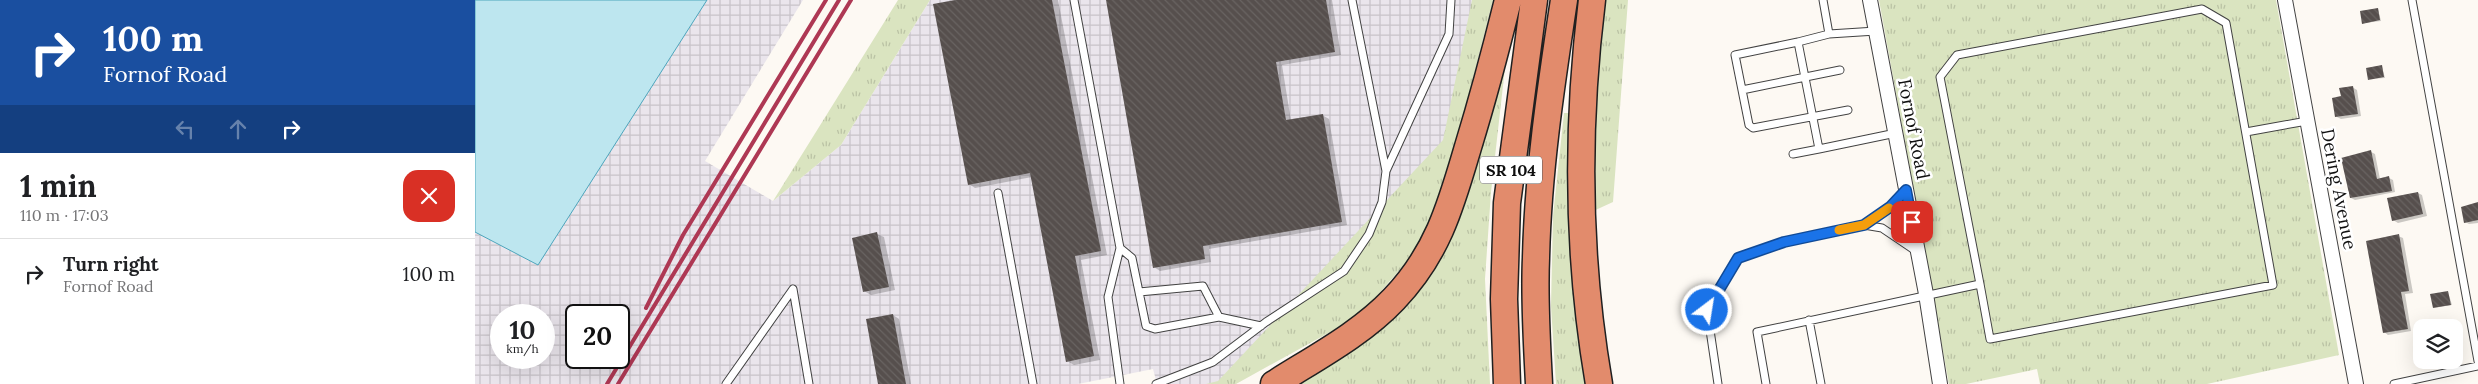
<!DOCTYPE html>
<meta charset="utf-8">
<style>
body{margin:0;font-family:Lora,serif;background:#f2f2f2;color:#202124;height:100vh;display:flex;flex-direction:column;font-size:19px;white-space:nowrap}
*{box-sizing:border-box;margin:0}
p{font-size:16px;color:#757577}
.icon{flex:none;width:28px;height:28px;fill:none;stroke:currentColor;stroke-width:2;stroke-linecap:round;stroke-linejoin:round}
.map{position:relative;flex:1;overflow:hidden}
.side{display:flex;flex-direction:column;background:#fff;width:475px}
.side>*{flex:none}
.top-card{background:#1a4fa0;color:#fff;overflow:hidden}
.fabs{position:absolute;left:1938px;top:319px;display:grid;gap:10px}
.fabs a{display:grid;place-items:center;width:50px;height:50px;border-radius:10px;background:#fff;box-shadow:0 5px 20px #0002;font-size:25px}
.speed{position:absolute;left:15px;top:304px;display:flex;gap:10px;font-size:25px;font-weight:700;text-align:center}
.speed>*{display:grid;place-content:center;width:65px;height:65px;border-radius:50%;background:#fff;box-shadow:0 5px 20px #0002;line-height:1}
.speed small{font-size:12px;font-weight:400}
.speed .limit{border:2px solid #111;border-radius:8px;background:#fff;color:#111}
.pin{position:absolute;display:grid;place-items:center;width:42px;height:42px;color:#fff;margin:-21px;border-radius:10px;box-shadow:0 2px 8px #0006}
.me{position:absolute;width:55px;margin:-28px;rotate:31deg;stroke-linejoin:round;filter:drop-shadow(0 0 4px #0008)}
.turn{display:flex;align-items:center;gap:18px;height:105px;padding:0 20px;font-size:22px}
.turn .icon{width:65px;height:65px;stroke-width:2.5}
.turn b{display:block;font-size:35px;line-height:42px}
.lanes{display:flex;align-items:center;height:48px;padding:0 20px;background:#0003;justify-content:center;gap:25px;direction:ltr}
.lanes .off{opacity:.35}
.round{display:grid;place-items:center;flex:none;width:52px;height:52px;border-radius:15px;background:#f2f2f2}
.summary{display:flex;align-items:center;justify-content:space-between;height:85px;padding:0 20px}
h1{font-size:30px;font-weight:700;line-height:38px}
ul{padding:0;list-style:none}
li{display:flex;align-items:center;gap:15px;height:70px;padding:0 20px;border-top:1px solid #e0e0e0}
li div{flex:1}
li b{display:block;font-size:19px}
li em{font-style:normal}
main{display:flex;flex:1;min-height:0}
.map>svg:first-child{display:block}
</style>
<main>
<section class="side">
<div class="top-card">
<div class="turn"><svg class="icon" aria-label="right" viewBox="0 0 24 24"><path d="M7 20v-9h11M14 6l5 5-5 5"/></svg><div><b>100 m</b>Fornof Road</div></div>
<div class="lanes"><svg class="icon off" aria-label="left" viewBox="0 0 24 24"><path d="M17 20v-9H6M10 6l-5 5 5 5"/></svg><svg class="icon off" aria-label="ahead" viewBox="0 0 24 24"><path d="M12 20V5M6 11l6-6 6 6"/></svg><svg class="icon" aria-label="right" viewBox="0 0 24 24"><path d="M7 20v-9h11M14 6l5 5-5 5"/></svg></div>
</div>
<div class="summary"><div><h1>1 min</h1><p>110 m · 17:03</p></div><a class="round" style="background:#d93025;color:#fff"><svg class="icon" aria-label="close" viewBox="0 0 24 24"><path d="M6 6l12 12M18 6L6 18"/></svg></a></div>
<ul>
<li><svg class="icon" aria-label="right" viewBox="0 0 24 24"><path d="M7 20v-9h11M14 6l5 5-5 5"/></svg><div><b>Turn right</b><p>Fornof Road</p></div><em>100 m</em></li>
</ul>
</section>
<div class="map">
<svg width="2003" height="384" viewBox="0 0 2003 384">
<defs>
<pattern id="industrial-grid" width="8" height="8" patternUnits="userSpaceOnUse" patternTransform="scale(1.25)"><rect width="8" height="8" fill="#eae5ec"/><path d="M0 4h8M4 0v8" fill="none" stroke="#c8c3c9"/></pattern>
<pattern id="grass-tufts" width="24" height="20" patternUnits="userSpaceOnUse" patternTransform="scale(1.25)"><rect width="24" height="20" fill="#dae4c0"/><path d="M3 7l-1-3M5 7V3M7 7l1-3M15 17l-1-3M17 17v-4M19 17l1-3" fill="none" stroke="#bac2a4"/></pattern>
<pattern id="building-back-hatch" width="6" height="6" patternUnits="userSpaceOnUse" patternTransform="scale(1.25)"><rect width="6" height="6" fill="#564f4d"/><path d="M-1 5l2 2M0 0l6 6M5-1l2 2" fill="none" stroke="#696462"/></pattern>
</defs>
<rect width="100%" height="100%" fill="#fdf9f3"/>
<path fill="url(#industrial-grid)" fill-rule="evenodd" d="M0 0H328L230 161 298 201 366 145 455 0H1018L966 203 758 384H682L678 369 603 384H0ZM26 315H69V358H26ZM101 315H144V358H101Z"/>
<path fill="url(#grass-tufts)" d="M423 0H455L366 145 298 201Z
M997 0H1018L966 203 938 255 884 316 761 384H731L743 381 968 140Z
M1124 0H1153L1138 202 1114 213Z
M1404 0H1801L1864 355 1732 384H1565L1562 369 1491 384H1474Z
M1023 66 1030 68 1016 192 1010 279 1015 384H822L912 323Z
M1089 113H1097L1115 384H1081L1076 306 1078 216Z"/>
<path fill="#bde6ef" stroke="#4da5bc" d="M0 0H232L63 265 0 232Z"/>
<path fill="#0003" d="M486 0H583L632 255 606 260 625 360 599 365 592 361 557 177 500 188 494 184Z
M632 0H857L866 55 807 65 816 121 847 115 854 119 872 225 734 249 736 262 685 271 679 267Z
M1903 9 1906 21 1889 23Z
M1907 67 1910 78 1894 79Z
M1877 87 1882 90 1886 116 1866 119 1862 117 1867 97Z
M1896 152 1900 154 1905 179 1914 178 1918 180 1920 192 1880 200 1876 198Z
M1943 193 1947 195 1952 216 1923 223 1918 220Z
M2003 204V223L1994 224 1990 222Z
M402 234 409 237 420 290 396 295 389 291Z
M1923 236 1928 238 1938 293 1930 294 1936 331 1913 335 1909 332Z
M1973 292 1977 305 1959 307Z
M418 315 424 319 436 384H404Z"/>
<path fill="url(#building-back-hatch)" d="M480 0H577L626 251 600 256 619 356 591 362 555 173 493 185 458 4Z
M631 0H851L860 52 801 62 811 120 848 114 867 222 728 246 730 259 678 268Z
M1903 8 1905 20 1887 24 1885 11Z
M1907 65 1909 77 1893 80 1891 68Z
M1878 86 1883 114 1860 117 1857 98 1866 96 1864 88Z
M1896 150 1902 179 1914 176 1917 191 1875 198 1866 158Z
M1943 192 1948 214 1917 221 1912 198Z
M2003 202V220L1989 223 1986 207Z
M402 232 414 287 388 292 377 238Z
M1924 234 1934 291 1926 292 1933 329 1908 333 1891 241Z
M1973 291 1976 305 1958 308 1955 294Z
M418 314 431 384H403L391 319Z"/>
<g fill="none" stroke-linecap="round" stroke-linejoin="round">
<defs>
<path id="service" d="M599 0 645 248 633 297 645 384
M1348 0 1354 34 1323 42 1344 149 1421 133
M1937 0 2003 361
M1354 34 1401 31
M1365 70 1267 90 1274 125 1278 128 1373 110
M1267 90 1260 55 1323 42
M1771 132 1832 121
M1318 154 1344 149
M911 171 974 34 976 0
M523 193 558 384
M1389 225 1415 207 1431 191
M645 248 657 258 664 292
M744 317 728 286 664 292 671 326 680 329 744 317 786 326
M1334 320 1346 384
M251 384 318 289 334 384
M681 384 738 362 791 322 869 271 894 234 907 202 911 171 877 0
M1243 384 1232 310 1263 258 1309 242 1389 225 1407 228 1441 251
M1291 384 1282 332 1505 284 1515 339 1798 285 1751 23 1727 9 1482 55 1465 77 1505 284
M1919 384 2003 366"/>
<path id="minor" d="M1395 0 1451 294 1465 384
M1810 0 1881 384"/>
<path id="motorway" d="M1117 0C1101 129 1102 256 1124 384
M799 384C840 358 886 334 919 299 963 253 976 205 993 147 1008 98 1021 49 1033 0
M1032 384 1029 299 1032 203 1059 0
M1064 384C1062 342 1059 300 1061 258 1063 171 1076 86 1089 0"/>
</defs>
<use href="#service" stroke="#424242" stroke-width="9"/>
<use href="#minor" stroke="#424242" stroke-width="16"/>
<use href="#motorway" stroke="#202020" stroke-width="29"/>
<use href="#service" stroke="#fff" stroke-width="7"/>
<use href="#minor" stroke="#fff" stroke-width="14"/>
<use href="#motorway" stroke="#e28b6c" stroke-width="26"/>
<path stroke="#ae3854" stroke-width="4" d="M171 308 208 235 351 0
M132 384 364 0
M143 384 376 0"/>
</g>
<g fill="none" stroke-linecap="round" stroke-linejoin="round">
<defs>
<path id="route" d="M1232 310 1263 258 1309 242 1389 225 1415 207 1431 190 1437 222"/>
</defs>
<use href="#route" stroke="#114b97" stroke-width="12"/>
<use href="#route" stroke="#1a73e8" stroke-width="9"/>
<path stroke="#f59e0b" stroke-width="9" d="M1364 230 1389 225 1414 208"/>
</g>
<g text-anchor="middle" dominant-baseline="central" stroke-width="5" stroke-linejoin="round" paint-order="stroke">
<rect fill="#fff" stroke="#575757" stroke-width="1" x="1005" y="156.5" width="62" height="27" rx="4"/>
<g font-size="16" font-weight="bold" fill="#0f0f0f">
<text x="1036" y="170">SR 104</text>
</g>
<g font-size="18" fill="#0f0f0f" stroke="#fff">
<text transform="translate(1439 129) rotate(79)">Fornof Road</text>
<text transform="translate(1864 189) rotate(79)">Dering Avenue</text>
</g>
</g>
</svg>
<div class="fabs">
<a><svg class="icon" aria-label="layers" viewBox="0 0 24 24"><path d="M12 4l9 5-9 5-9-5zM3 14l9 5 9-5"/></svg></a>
</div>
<div class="speed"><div>10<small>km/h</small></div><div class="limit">20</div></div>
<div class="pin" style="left:1437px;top:222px;background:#d93025"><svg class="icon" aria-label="arrive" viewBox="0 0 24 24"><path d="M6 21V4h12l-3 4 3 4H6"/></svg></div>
<svg class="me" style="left:1232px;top:310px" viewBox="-20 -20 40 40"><circle r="17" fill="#1a73e8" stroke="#fff" stroke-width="3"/><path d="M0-11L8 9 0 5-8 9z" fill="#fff"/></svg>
</div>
</main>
